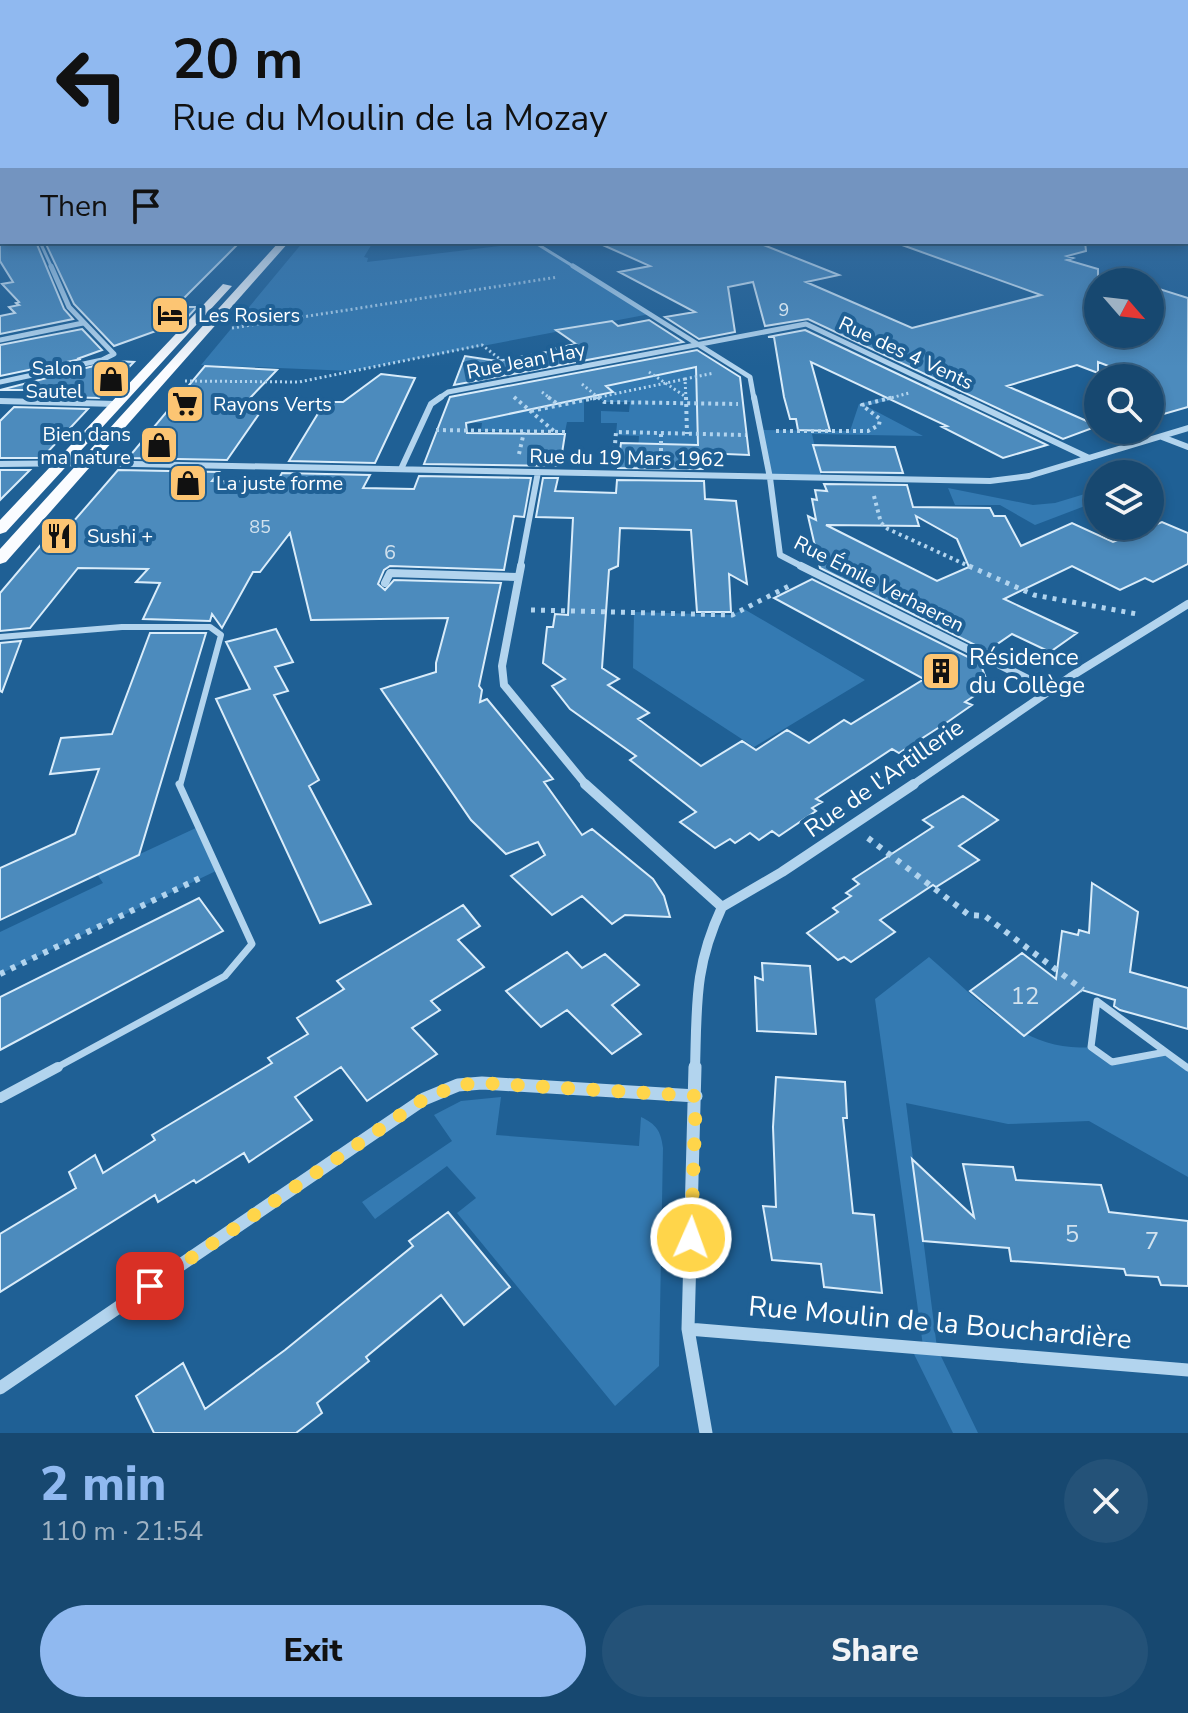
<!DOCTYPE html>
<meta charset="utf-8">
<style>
body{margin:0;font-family:"Nunito Sans",sans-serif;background:#245278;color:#f1f3f6;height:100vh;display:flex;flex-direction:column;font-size:30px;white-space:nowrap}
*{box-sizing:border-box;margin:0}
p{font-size:26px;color:#9eb2c3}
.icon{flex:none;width:44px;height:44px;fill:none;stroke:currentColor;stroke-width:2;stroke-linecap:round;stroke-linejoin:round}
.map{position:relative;height:1433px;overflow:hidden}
.sheet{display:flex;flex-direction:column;background:#174870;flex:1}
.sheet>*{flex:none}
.top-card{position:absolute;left:0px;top:0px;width:1188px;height:244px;box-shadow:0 4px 12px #0003,0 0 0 2px #366083;background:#90b9f0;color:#111;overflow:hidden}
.needle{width:52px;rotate:118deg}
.tools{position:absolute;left:1084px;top:268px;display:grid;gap:16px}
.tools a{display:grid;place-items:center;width:80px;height:80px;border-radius:50%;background:#174870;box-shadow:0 4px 12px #0003,0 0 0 2px #366083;font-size:40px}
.pin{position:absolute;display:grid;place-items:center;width:68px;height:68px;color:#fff;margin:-34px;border-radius:16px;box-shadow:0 4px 12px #0006}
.me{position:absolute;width:88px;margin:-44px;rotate:2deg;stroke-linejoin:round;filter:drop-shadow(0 0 6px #0008)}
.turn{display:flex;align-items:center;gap:28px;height:168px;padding:0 40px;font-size:36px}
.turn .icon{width:104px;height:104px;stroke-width:2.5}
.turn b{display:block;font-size:56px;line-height:68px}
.then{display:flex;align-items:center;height:76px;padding:0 40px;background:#0003;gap:16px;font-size:30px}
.round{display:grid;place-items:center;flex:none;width:84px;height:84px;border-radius:42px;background:#245278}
.headline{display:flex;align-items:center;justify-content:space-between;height:136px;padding:0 40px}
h1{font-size:48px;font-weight:800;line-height:60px;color:#90b9f0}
.cta{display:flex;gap:16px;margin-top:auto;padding:16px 40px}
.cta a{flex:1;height:92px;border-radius:48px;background:#90b9f0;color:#111;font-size:32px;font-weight:800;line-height:92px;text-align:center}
.cta a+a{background:#245278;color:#f1f3f6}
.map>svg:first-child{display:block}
</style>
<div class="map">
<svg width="1188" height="1433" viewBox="0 0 1188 1433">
<rect width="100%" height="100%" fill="#1f6095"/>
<path fill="#347ab2" d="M303 242H373L364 257 368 258 367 262 534 242 650 314 351 371 201 365Z
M659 367 668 373 695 368 716 380 719 445 684 444 638 451 639 436 616 435 617 423H601V411L629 412 630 402H604L598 397 584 400V422H567L565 432 481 431 482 423 466 422 612 392 606 386 655 376Z
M934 384 940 387 866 406 923 436 812 434 822 479 770 478 760 430 850 431 859 404Z
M948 488 1033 505 1055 503 1098 490V501L1035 525 1000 505H955Z
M744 609 865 680 754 747 633 668 634 612 732 615Z
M198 827 218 870 0 974V932L103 883 97 874Z
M929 957C976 997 1024 1054 1091 1047L1112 1062 1167 1052 1188 1068V1177L1089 1121 1008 1124 906 1103 937 1348 978 1433H953L910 1346H923L875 999Z
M501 1097 496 1135 639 1146 641 1117C656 1124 661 1131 663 1148L659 1366 615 1406 457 1213 476 1198 447 1166 375 1219 362 1202 452 1141 434 1115 461 1101Z"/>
<path fill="#4c8bbd" stroke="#d9ecfa" stroke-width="2" fill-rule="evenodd" d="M0 242H36L64 309 73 319 0 334V316L15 313 9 307 19 305 16 303 19 302 2 284 13 282 0 261Z
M45 242H240L175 307H197L184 321 114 346 74 304Z
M596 242H756L839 275 806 282 912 328 1041 295 902 245V242H1085L1086 251 1067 256 1073 258 1067 260 1098 269V334H1150V286L1188 298V407L1150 418V378H1140L1098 362V373L1077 365 1007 386 1098 426 1063 439 808 319 765 326 753 282 728 287 735 332 699 339 665 317 695 312 619 272 650 266Z
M649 320 683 342 454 385 465 356 497 361 558 350 556 348 576 344 556 330 612 321 618 326Z
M82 329 102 350 77 359H81L0 376V345Z
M805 330 957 402 1047 445 1003 458 942 427 947 426 811 362 830 431 798 430 796 419H790L784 397 774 337H768Z
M697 350 740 377 749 455 702 453 703 469 618 468 621 443 698 445 696 367 606 386 613 392 466 423 467 433 565 434 560 466 424 464 450 397Z
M113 361 134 362 99 398 26 396 32 390H0Z
M205 366 277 370 248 400 268 401 227 460 128 458Z
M381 374 415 378 375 463 289 461 325 402H343Z
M14 407 88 409 42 458H0V421Z
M813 445 895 447 903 473 821 472Z
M0 470H30L0 500Z
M118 470 219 472 212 481 277 482 282 473 370 475 363 488 414 489 419 476 531 478 524 517 514 516 504 570 390 566 384 570 378 584 385 590 394 580 501 583 479 686 482 690 480 702 487 699 553 779 544 782 582 835 592 829 653 879 664 896 670 917 625 915 612 924 582 896 552 915 511 876 545 855 538 842 506 854 471 820 381 689 436 672V663L448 618 311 620 290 533 260 572H253L222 628 212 614 210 621 143 619 160 583 136 582 148 569 78 568 30 628 0 631V593L55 528 67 529Z
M543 478H558L555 491 616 493 617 480 704 481 705 499 736 501 747 584 729 574 731 612H697L691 530 620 528 618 566 609 570 602 668 619 679 608 685 649 713 638 719 701 766 742 741 756 750 787 730 809 743 844 720 851 724 924 679 774 598 812 579 980 663 989 686 965 702 972 705 949 721 899 753 892 749 816 799 822 802 812 808 816 811 779 836 772 831 759 840 750 833 735 843 730 839 715 848 680 822 696 812 630 760 636 756 570 709 552 686 565 679 543 663 547 627H553L555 614 568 615 573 518 536 517Z
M824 484 907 485 913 507 990 508 994 516H1005L1021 546 1072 523 1113 542 1162 522 1188 533V564L1153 582 1145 578 1120 590 1072 566 1004 599 1077 633 1050 652 1012 634 987 651 820 568 808 516 816 520 812 499 817 500 815 490 827 491ZM916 516 957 539 969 567 937 581 826 525 919 526Z
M276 629 293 662 275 667 288 691 274 695 319 780 309 786 371 904 320 923 216 699 250 689 226 642Z
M150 633H206L139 855 0 920V868L75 834 99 769 50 774 61 738 112 734Z
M21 641 2 692 0 691V643Z
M963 796 998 820 959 846 979 860 936 887 933 885 880 920 895 932 851 962 844 957 838 960 807 933 838 912 833 908 851 896 846 893 859 884 853 879 933 827 923 820Z
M1092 883 1138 912 1130 972 1188 988V1029L1120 1010 1114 1006 1115 1000 1082 990 1024 1036 970 991 1022 953 1056 979 1062 931 1078 935 1079 930 1089 933Z
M199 898 223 931 0 1050V997Z
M463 905 480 926 458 940 484 967 431 1001 440 1010 412 1028 437 1054 367 1101 341 1067 295 1097 312 1120 249 1162 244 1153 196 1183 194 1180 158 1202 155 1195 0 1292V1234L76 1188 69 1172 95 1155 103 1173 155 1140 152 1135 272 1063 268 1058 308 1034 297 1018 344 989 337 981Z
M567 952 582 968 605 954 639 985 612 1005 641 1034 612 1054 567 1010 541 1027 506 991Z
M762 963 810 966 816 1034 757 1031 755 977 763 980Z
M776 1077 845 1082 847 1118H843L853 1213 874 1215 882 1293 824 1287 821 1264 772 1260 763 1206 776 1207 773 1127Z
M912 1159 974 1217 963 1164 1013 1167 1016 1180 1101 1185 1109 1212 1188 1221V1286L1161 1285 1158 1277 1126 1275 1124 1269 1011 1261 1009 1248 923 1241Z
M448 1212 510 1287 464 1325 441 1295 366 1357 369 1361 317 1403 322 1413 296 1433H154L136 1396 183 1363 205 1409 285 1350 413 1246 409 1241Z"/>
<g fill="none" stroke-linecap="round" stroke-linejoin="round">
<path stroke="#b2d4ee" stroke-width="3" stroke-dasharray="2 3" stroke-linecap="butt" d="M232 328 558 277
M649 372 686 397
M185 381 299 382 482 345 505 363
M582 384 600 399
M542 392 551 399
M590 399 685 379
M686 399 685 379 714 373
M887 399 909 393"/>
<path stroke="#b2d4ee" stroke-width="4" stroke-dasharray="3 4" stroke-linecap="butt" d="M514 397 555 432
M548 397 559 405
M598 397 604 402 738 404
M686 397 687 434
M531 411 600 397
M436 430 565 432
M776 431H868L879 425 880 419 862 405 894 397
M661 434V457
M519 454 524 432
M614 457 616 432 746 435
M874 496 881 523 888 529 973 568"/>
<path stroke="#b2d4ee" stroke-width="5" stroke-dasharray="4 6" stroke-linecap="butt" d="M969 566 1034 595 1137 614
M531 610 732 615 793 584"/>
<path stroke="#b2d4ee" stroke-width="6" stroke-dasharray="5 7" stroke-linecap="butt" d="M868 838 969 915 985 916 1083 990
M0 974 202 877"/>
<path stroke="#b2d4ee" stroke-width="6" d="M0 637 122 627H210L221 635 180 786"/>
<path stroke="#b2d4ee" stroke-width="7" d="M1097 1001 1166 1052 1112 1062 1091 1047Z
M1166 1052 1188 1068
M54 1069 225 976 252 944 179 784"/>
<path stroke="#b2d4ee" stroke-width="10" d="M0 1098 58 1067"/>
<path stroke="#b2d4ee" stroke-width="3" d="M40 242 52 268
M534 242 576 268"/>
<path stroke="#b2d4ee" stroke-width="5" d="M573 266 750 377 754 399
M0 340 83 323
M0 382 102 360 114 354 69 307 51 266
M438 399 448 392 806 324 964 399"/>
<path stroke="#b2d4ee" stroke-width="6" d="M754 397 770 478 780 555 805 568
M960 397 1089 458
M0 401 116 404
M1162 437 1188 447
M0 464 86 463 990 481 1029 476 1188 428
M401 469 431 404 441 397
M520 568 538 472"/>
<path stroke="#b2d4ee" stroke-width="8" d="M521 566 502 666 504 685 587 786
M801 566 1048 689
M385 583 390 573 518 577
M911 786 1070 677 1188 604"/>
<path stroke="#b2d4ee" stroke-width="10" d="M585 784 722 907
M722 907 782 872 914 784
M695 1069C697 1004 694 967 722 907"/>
<path stroke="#b2d4ee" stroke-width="13" d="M695 1067 688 1329 706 1433
M688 1329 1188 1370
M0 1388 424 1099 458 1085 482 1083 696 1096"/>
<path fill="#b2d4ee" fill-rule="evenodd" d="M1186 221H1188V225H1186Z"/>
<path fill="#fafcff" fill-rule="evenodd" d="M279 242H289L6 562 0 564V549Z
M223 284 232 286 6 532 0 534V520Z"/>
</g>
<linearGradient id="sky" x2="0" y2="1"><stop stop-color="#113552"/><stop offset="0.45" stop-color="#3c6fa0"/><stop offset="1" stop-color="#3c6fa0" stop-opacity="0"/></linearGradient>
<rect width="1188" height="367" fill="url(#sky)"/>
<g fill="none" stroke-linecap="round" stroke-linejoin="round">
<path stroke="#ffd54a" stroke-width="14" stroke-dasharray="0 25.2" d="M150 1286 424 1099 458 1085 482 1083 696 1096 691 1238"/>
</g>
<defs>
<symbol id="hotel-square" viewBox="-11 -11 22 22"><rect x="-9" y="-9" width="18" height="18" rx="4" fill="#fcc573" stroke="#1f6095"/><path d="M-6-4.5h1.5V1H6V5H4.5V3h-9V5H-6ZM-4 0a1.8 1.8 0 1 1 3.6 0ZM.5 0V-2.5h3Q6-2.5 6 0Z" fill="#111"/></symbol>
<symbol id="shop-square" viewBox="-11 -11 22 22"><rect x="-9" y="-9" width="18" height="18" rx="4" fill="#fcc573" stroke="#1f6095"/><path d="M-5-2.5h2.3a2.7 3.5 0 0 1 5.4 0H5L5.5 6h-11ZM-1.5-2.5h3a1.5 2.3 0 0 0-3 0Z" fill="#111"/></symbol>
<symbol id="supermarket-square" viewBox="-11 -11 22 22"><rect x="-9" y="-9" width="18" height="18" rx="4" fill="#fcc573" stroke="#1f6095"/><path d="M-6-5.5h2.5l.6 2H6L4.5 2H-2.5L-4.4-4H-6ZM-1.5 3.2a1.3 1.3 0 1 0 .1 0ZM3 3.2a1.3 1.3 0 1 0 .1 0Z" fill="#111"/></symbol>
<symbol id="restaurant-square" viewBox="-11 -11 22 22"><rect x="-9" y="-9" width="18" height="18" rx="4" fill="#fcc573" stroke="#1f6095"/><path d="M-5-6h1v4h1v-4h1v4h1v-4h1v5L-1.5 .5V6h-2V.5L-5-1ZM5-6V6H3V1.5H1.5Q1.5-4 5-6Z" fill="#111"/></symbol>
<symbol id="building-square" viewBox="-11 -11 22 22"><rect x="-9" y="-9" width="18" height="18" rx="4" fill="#fcc573" stroke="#1f6095"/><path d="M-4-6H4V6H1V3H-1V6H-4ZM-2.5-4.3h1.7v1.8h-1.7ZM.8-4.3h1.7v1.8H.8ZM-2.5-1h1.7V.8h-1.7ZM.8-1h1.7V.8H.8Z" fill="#111"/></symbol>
</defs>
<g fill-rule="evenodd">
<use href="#hotel-square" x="148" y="293" width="44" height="44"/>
<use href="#shop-square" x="89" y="357" width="44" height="44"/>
<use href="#supermarket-square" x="163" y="382" width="44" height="44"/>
<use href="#shop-square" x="137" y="423" width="44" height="44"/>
<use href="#shop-square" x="166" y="461" width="44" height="44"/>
<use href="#restaurant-square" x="37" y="514" width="44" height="44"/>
<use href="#building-square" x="919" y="649" width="44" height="44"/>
</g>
<g text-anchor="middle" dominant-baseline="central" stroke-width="8" stroke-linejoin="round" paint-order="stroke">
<g font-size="18" fill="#d2e2ee">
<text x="784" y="310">9</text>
<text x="260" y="527">85</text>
</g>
<g font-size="20" fill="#fff" stroke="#1f6095" text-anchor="start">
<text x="198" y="315">Les Rosiers</text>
<text x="83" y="368" text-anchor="end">Salon<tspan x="83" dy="23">Sautel</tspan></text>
<text x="213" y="404">Rayons Verts</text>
<text x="131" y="434" text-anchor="end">Bien dans<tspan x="131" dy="23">ma nature</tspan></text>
<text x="216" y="483">La juste forme</text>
<text x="87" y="536">Sushi +</text>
</g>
<g font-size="20" fill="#fff" stroke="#1f6095">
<text transform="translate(906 353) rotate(25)">Rue des 4 Vents</text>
<text transform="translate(526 361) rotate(-11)">Rue Jean Hay</text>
<text transform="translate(627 458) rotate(1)">Rue du 19 Mars 1962</text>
<text transform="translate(879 584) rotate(27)">Rue Émile Verhaeren</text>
</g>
<g font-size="20" fill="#d2e2ee">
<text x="390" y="552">6</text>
</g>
<g font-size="24" fill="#fff" stroke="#1f6095" text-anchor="start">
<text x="969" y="657">Résidence<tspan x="969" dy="28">du Collège</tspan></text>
</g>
<g font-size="24" fill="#fff" stroke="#1f6095">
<text transform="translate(884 778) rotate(-35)">Rue de l'Artillerie</text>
</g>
<g font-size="24" fill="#d2e2ee">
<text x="1025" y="996">12</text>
<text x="1072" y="1234">5</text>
<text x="1152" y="1241">7</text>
</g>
<g font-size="28" fill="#fff" stroke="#1f6095">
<text transform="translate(940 1323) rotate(5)">Rue Moulin de la Bouchardière</text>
</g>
</g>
</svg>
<div class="tools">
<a><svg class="needle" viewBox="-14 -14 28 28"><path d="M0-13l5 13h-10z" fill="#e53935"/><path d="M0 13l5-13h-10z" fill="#9eb2c3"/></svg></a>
<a><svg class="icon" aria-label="search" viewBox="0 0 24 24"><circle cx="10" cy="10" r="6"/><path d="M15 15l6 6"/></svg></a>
<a><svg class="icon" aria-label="layers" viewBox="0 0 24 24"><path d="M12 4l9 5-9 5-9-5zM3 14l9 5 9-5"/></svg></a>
</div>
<div class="pin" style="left:150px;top:1286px;background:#d93025"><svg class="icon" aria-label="arrive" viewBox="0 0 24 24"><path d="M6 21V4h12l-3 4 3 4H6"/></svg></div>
<svg class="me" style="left:691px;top:1238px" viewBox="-20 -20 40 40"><circle r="17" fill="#ffd54a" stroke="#fff" stroke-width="3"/><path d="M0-11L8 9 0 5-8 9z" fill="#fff"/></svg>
<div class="top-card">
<div class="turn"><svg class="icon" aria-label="left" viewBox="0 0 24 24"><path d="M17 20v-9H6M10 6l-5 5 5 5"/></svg><div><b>20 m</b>Rue du Moulin de la Mozay</div></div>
<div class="then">Then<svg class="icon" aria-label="arrive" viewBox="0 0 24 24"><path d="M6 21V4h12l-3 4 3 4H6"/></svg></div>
</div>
</div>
<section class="sheet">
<div class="headline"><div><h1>2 min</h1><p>110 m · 21:54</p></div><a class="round"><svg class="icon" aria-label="close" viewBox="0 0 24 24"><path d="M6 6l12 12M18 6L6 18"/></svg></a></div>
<div class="cta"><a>Exit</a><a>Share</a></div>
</section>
